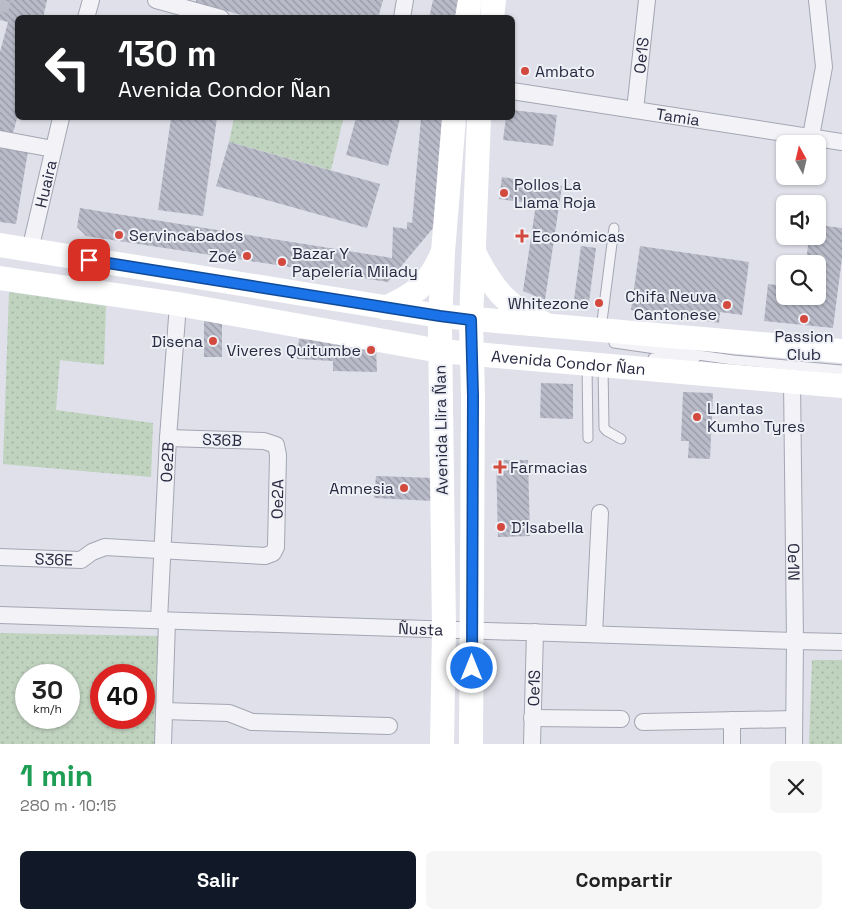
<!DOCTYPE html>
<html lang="es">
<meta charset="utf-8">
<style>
body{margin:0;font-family:"Space Grotesk",sans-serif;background:#f6f6f6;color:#222;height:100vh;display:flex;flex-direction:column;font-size:19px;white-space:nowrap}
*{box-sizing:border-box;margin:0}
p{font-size:16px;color:#767676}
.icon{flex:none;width:28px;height:28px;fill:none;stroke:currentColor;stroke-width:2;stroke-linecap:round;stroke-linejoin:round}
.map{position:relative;height:744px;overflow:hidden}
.sheet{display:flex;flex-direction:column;background:#fff;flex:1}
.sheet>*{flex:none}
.banner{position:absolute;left:15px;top:15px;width:500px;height:105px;border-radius:8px;box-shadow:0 1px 4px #0004;background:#202124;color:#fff;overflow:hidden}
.needle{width:32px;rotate:352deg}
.controls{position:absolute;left:776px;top:135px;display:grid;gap:10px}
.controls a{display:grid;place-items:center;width:50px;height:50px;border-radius:8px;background:#fff;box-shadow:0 1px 4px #0004;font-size:25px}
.speed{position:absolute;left:15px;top:664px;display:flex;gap:10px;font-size:25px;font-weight:700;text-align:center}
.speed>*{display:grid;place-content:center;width:65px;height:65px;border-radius:50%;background:#fff;box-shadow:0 1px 4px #0004;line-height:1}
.speed small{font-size:12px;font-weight:400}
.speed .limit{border:8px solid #d22;background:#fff;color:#111}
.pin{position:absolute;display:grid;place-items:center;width:42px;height:42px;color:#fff;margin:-21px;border-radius:10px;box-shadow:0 2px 8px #0006}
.me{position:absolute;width:55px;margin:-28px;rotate:0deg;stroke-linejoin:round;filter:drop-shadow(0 0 4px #0008)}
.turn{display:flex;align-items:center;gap:18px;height:105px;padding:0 20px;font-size:22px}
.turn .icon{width:65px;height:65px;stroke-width:2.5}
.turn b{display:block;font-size:35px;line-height:42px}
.round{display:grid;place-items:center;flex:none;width:52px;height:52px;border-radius:8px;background:#f6f6f6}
.overview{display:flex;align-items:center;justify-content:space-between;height:85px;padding:0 20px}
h1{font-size:30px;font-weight:800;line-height:38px;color:#1e9e55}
.action{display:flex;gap:10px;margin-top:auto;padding:10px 20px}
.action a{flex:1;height:58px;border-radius:8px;background:#111827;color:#fff;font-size:20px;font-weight:800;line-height:58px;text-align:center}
.action a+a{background:#f6f6f6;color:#222}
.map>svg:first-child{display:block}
</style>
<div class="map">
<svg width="842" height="744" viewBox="0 0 842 744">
<defs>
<pattern id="park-dots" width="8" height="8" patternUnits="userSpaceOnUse" patternTransform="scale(1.25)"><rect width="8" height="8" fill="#c0d3bf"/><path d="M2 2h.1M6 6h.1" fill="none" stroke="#a5b5a5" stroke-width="1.8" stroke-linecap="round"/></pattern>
<pattern id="building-back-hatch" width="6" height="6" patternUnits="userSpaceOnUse" patternTransform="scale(1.25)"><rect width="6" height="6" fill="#b9bbc9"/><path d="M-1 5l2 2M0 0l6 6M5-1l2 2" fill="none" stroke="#9698a5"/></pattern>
</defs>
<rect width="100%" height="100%" fill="#dfe0e9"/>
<path fill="url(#park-dots)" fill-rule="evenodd" d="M234 118H336L343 120 331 170 229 142Z
M9 292 106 306 104 365 60 360 56 410 153 423 151 477 3 464Z
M0 633 159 636 155 744H0ZM26 675H69V718H26ZM101 675H144V718H101Z
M812 660H842V744H809Z"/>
<path fill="url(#building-back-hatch)" d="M0 0H47L43 18H18V115L13 133 0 131V52L8 22 0 20Z
M196 0H383L378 18H252L196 2Z
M433 0H459L455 18H429Z
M512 110 557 115 553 146 503 140 506 118H512Z
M171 118H217L203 216 158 210Z
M356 118H400L388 166 346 155Z
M421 118H443L434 227 388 282 86 236 77 227 80 208 392 258 393 227 407 229V222L412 223Z
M229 142 380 184 367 228 216 186Z
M0 146 28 151 16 224 0 222Z
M502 177 562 186 545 300 523 291 536 204 499 199Z
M818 225 842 228V258L833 328 764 321 768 284 785 286V296H818V264H806L809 236H818Z
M581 246 596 248 589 302 574 300Z
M640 246 749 262 742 315 720 312 719 323 631 310Z
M204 320 222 324V357H204Z
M299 339 334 341 376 348 377 372 333 371V361L297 359Z
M541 383 573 384V419L540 418Z
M683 392 713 393 710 459 688 458 689 441H681Z
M496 460H528L530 536 498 537Z
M376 476 434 478 433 501 374 498Z"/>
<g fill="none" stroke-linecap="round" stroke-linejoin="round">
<path stroke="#babcc7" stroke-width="16" stroke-dasharray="16 8" stroke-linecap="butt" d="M0 11 3 0"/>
<defs>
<path id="lane" d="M601 329 614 228
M614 343 733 360 842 370
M653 358 695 359
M587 364 588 438
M603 366 604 428 607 431 621 439"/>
<g id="street">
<path d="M156 0 221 18"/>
<path d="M86 18 91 0"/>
<path d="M402 18 405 0"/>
<path id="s1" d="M512 91 842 142"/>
<path id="s2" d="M635 110 647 0"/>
<path d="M811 136 824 67 817 0"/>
<path d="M0 139 53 149"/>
<path id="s3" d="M30 250 61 118"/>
<path id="s4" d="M792 381 795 641 794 744"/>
<path id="s5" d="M0 557 81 560 92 552 105 547 265 556 273 553 276 547 278 455 276 445 264 441 168 438"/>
<path id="s6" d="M0 615 795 641 842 642"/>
<path id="s7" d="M159 620 168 438 178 304"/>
<path d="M594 634 600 513"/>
<path d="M164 711 229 713 252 722 389 726"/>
<path d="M532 718 621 719"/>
<path d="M643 722 794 719"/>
<path d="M163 744 167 621"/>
<path id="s8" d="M532 744 535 632"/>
<path d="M732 744V720"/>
</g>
</defs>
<use href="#lane" stroke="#a4a6b3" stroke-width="11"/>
<use href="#street" stroke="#a4a6b3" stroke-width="18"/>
<use href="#lane" stroke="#f2f2f7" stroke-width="9"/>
<use href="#street" stroke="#f2f2f7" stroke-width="16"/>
<g stroke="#fff" stroke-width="24">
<path d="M467 18 470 0"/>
<path d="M492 18 494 0"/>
<path d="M0 245 440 316 842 351"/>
<path d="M474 252C490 285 507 308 543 323"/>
<path id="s9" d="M0 278 178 304 440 351 842 386"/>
<path d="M385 308C414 295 428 285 441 256"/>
<path d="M442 744 444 629 440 327 443 252 454 118"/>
<path d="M471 744 473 396 471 320 479 118"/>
</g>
</g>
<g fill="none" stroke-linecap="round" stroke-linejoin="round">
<defs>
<path id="route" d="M89 260 440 316 471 320 473 396 472 668"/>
</defs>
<use href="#route" stroke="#114b97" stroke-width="12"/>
<use href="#route" stroke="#1a73e8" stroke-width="9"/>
</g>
<g fill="#d4493e" stroke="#eef0f6" stroke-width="2">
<circle cx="525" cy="71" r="5"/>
<circle cx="504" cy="193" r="5"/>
<circle cx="119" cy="235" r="5"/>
<path d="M519.5 228.5h5v5h5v5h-5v5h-5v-5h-5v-5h5z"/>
<circle cx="247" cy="256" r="5"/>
<circle cx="282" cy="262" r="5"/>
<circle cx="599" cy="303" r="5"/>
<circle cx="727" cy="305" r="5"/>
<circle cx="804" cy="319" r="5"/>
<circle cx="213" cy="341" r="5"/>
<circle cx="371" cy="350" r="5"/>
<circle cx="697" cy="417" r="5"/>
<path d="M497.5 459.5h5v5h5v5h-5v5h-5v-5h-5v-5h5z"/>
<circle cx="404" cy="488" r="5"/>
<circle cx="501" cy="527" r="5"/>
</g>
<g text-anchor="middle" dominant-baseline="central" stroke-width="4" stroke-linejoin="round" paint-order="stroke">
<g font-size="16" fill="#272a40" stroke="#eef0f6">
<text stroke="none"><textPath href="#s2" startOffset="55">Oe1S</textPath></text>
<text stroke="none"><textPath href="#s1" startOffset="168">Tamia</textPath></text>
<text stroke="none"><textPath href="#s3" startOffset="68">Huaira</textPath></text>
<text stroke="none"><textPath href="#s9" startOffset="575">Avenida Condor Ñan</textPath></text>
<text transform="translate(441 430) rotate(-91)">Avenida Llira Ñan</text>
<text transform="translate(222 440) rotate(2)">S36B</text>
<text stroke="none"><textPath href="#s7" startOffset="158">Oe2B</textPath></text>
<text stroke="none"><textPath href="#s5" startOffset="332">Oe2A</textPath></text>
<text stroke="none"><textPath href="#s5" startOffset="54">S36E</textPath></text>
<text stroke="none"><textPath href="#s4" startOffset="181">Oe1N</textPath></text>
<text stroke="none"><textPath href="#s6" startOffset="421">Ñusta</textPath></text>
<text stroke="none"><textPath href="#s8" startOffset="56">Oe1S</textPath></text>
</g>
<g font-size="16" fill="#272a40" stroke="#eef0f6" text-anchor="start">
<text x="535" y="71">Ambato</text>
<text x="514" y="184">Pollos La<tspan x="514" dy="18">Llama Roja</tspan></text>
<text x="129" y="235">Servincabados</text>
<text x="532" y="236">Económicas</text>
<text x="292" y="253">Bazar Y<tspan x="292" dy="18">Papelería Milady</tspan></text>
<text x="237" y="256" text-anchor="end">Zoé</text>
<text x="717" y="296" text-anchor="end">Chifa Neuva<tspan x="717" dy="18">Cantonese</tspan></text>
<text x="589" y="303" text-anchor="end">Whitezone</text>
<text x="804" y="336" text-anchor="middle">Passion<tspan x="804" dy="18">Club</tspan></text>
<text x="203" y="341" text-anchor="end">Disena</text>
<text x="361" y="350" text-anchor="end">Viveres Quitumbe</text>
<text x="707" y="408">Llantas<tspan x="707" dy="18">Kumho Tyres</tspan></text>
<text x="510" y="467">Farmacias</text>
<text x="394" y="488" text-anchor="end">Amnesia</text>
<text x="511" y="527">D'Isabella</text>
</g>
</g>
</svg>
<div class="controls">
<a><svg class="needle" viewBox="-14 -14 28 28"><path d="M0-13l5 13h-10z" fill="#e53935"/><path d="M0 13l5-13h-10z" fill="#767676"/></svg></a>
<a><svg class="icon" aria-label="sound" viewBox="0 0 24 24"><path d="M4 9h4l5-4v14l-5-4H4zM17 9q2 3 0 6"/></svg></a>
<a><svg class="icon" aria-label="search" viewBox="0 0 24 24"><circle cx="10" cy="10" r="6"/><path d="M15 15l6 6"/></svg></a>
</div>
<div class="speed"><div>30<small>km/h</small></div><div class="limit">40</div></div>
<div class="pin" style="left:89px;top:260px;background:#d93025"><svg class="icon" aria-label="arrive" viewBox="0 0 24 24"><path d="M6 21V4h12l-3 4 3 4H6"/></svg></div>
<svg class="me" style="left:472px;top:668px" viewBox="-20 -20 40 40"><circle r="17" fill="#1a73e8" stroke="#fff" stroke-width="3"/><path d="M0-11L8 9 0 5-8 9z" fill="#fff"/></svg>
<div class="banner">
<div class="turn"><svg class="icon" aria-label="left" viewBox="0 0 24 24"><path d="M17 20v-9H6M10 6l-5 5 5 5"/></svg><div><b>130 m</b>Avenida Condor Ñan</div></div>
</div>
</div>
<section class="sheet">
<div class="overview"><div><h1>1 min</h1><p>280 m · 10:15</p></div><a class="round"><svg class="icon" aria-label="close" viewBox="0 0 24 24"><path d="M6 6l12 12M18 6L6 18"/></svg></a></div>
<div class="action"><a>Salir</a><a>Compartir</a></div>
</section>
